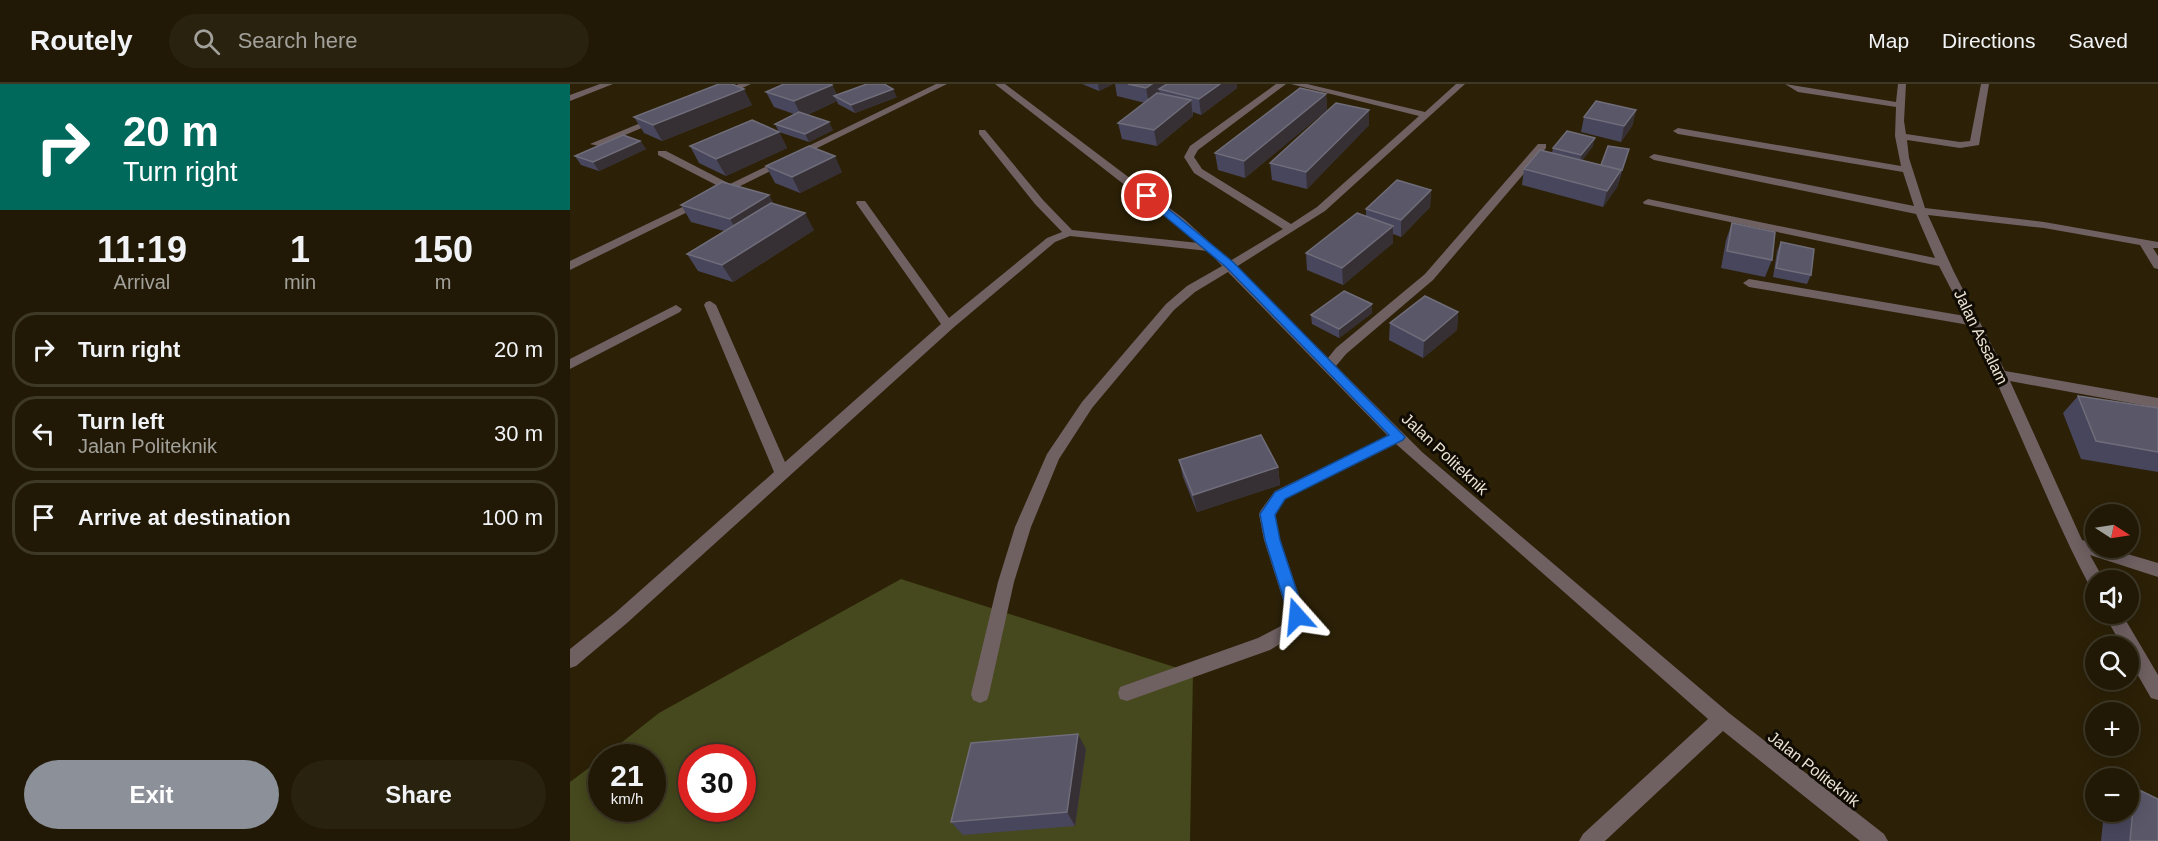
<!DOCTYPE html>
<meta charset="utf-8">
<style>
body{margin:0;font-family:Arial,sans-serif;background:#29220f;color:#f1f3f6;height:100vh;display:flex;flex-direction:column;font-size:22px;white-space:nowrap}
*{box-sizing:border-box;margin:0}
p{font-size:20px;color:#a2a09a}
.icon{flex:none;width:33px;height:33px;fill:none;stroke:currentColor;stroke-width:2;stroke-linecap:round;stroke-linejoin:round}
.map{position:relative;flex:1;overflow:hidden}
.drawer{display:flex;flex-direction:column;background:#211905;width:570px}
.drawer>*{flex:none}
.guide{background:#00695c;color:#fff;overflow:hidden}
.needle{width:39px;rotate:102deg}
.tools{position:absolute;left:1515px;top:420px;display:grid;gap:12px}
.tools a{display:grid;place-items:center;width:54px;height:54px;border-radius:50%;background:#211905;box-shadow:0 3px 15px #0003,0 0 0 2px #3e3827;font-size:30px}
.speed{position:absolute;left:18px;top:660px;display:flex;gap:12px;font-size:30px;font-weight:700;text-align:center}
.speed>*{display:grid;place-content:center;width:78px;height:78px;border-radius:50%;background:#211905;box-shadow:0 3px 15px #0003,0 0 0 2px #3e3827;line-height:1}
.speed small{font-size:15px;font-weight:400}
.speed .limit{border:9px solid #d22;background:#fff;color:#111}
.pin{position:absolute;display:grid;place-items:center;width:51px;height:51px;color:#fff;margin:-26px;border:3px solid #fff;border-radius:50%;box-shadow:0 2px 6px #0007}
.me{position:absolute;width:66px;margin:-33px;rotate:342deg;stroke-linejoin:round;filter:drop-shadow(0 0 4px #0008)}
.turn{display:flex;align-items:center;gap:21px;height:126px;padding:0 24px;font-size:27px}
.turn .icon{width:78px;height:78px;stroke-width:2.5}
.turn b{display:block;font-size:42px;line-height:51px}
.eta{display:flex;justify-content:space-evenly;align-items:center;height:102px;text-align:center}
.eta b{font-size:36px;font-weight:800;line-height:42px}
.button{display:flex;gap:12px;margin-top:auto;padding:12px 24px}
.button a{flex:1;height:69px;border-radius:36px;background:#8c9099;color:#fff;font-size:24px;font-weight:800;line-height:69px;text-align:center}
.button a+a{background:#29220f;color:#f1f3f6}
ul{padding:0;list-style:none}
li{display:flex;align-items:center;gap:18px;height:75px;margin:0 12px 9px;padding:0 12px;border:3px solid #3e3827;border-radius:24px}
li div{flex:1}
li b{display:block;font-size:22px}
li em{font-style:normal}
header{display:flex;align-items:center;gap:36px;box-sizing:border-box;height:84px;padding:0 30px;background:#211905;border-bottom:2px solid #3e3827}
header strong{font-size:28px}
nav{display:flex;gap:33px;margin-inline-start:auto;font-size:21px}
.search{width:420px;height:54px;background:#29220f;display:flex;align-items:center;gap:15px;box-sizing:border-box;padding:0 21px;border-radius:33px;color:#a2a09a;font-size:22px}
main{display:flex;flex:1;min-height:0}
.map>svg:first-child{display:block}
</style>
<header>
<strong>Routely</strong>
<div class="search"><svg class="icon" aria-label="search" viewBox="0 0 24 24"><circle cx="10" cy="10" r="6"/><path d="M15 15l6 6"/></svg>Search here</div>
<nav><a>Map</a><a>Directions</a><a>Saved</a></nav>
</header>
<main>
<section class="drawer">
<div class="guide">
<div class="turn"><svg class="icon" aria-label="right" viewBox="0 0 24 24"><path d="M7 20v-9h11M14 6l5 5-5 5"/></svg><div><b>20 m</b>Turn right</div></div>
</div>
<div class="eta">
<div><b>11:19</b><p>Arrival</p></div>
<div><b>1</b><p>min</p></div>
<div><b>150</b><p>m</p></div>
</div>
<ul>
<li><svg class="icon" aria-label="right" viewBox="0 0 24 24"><path d="M7 20v-9h11M14 6l5 5-5 5"/></svg><div><b>Turn right</b></div><em>20 m</em></li>
<li><svg class="icon" aria-label="left" viewBox="0 0 24 24"><path d="M17 20v-9H6M10 6l-5 5 5 5"/></svg><div><b>Turn left</b><p>Jalan Politeknik</p></div><em>30 m</em></li>
<li><svg class="icon" aria-label="arrive" viewBox="0 0 24 24"><path d="M6 21V4h12l-3 4 3 4H6"/></svg><div><b>Arrive at destination</b></div><em>100 m</em></li>
</ul>
<div class="button"><a>Exit</a><a>Share</a></div>
</section>
<div class="map">
<svg width="1588" height="757" viewBox="0 0 1588 757">
<rect width="100%" height="100%" fill="#2c2107"/>
<path fill="#46481d" fill-rule="evenodd" d="M331 495 623 589 620 757H0V698L32 674V724H82V674H32L89 629ZM122 674H172V724H122Z"/>
<g fill="none" stroke-linecap="round" stroke-linejoin="round">
<path fill="#6f6062" fill-rule="evenodd" d="M30 0H43L0 17V11Z
M169 0H181L155 12 147 10Z
M366 0H377L0 186V177L152 104 88 71V67H96L160 100Z
M425 0H435L614 135 660 177 713 145 624 89 614 73 620 62 706 0H716L628 66 624 73 632 85 721 140 747 123 849 32 721 0H737L855 28 886 0H895L755 127 666 183 758 274 766 264 855 190 968 60H976V64L863 196 776 270 766 282 852 368 1159 629 1314 750 1318 757H1290L1153 647 1035 757H1009L1013 750 1138 635 826 360 715 415 705 431 710 456 736 532 723 552 700 566 557 617 550 615 548 609 550 603 688 554 711 542 718 531 694 456 689 430 691 426 705 407 818 352 658 188 625 208 604 226 522 324 489 375 461 443 444 498 419 610 417 616 410 619 403 616 401 610 428 498 445 443 477 370 512 318 596 220 617 202 652 182 638 167 500 152 485 158 383 244 57 539 6 582 0 584V565L45 529 204 388 134 221 136 218 140 217 146 221 215 378 371 240 286 119 287 117H295L379 234 477 154 492 148 465 120 409 50V46H415L473 116 502 146 629 159Z
M1215 0 1326 18 1328 0H1336L1334 37 1336 50 1390 58 1400 57 1411 0H1419L1409 61 1390 64 1337 56 1339 74 1355 124 1474 138 1588 158V164H1583L1588 172V185L1584 184 1570 161 1474 144 1358 131 1384 188 1435 287 1588 314V324L1440 297 1512 456 1526 460V464H1537L1588 479V493L1520 471 1534 496H1526V505L1520 503C1476 419 1443 327 1399 241L1179 203 1173 199 1179 195 1395 232 1369 182 1074 120 1073 118 1078 115 1365 174 1346 130 1084 76 1079 73 1084 70 1344 122 1333 88 1108 50 1103 47 1108 44 1331 82 1325 52 1326 23 1228 8Z
M85 33 93 35 29 62 20 60Z
M106 221 112 225 110 228 0 285V275Z
M1534 530H1552L1588 591V616L1581 614 1558 574V562H1552Z"/>
</g>
<path fill="#48465c" d="M512 0H543L529 7Z
M545 0H667V4L631 31 623 28V32L587 62 552 55 548 39 575 19 547 12Z
M262 1 267 11 327 13 285 29 268 20 267 17 237 31 263 46 239 58 209 48 205 40 224 30 204 23 196 8Z
M756 10 757 26 675 94 648 86 645 69Z
M182 21 92 57 74 49 64 33Z
M799 26V41L737 105 702 96 700 79Z
M1066 26 1062 42 1051 58 1011 48 1014 33Z
M209 48 217 64 156 92 129 79 120 62Z
M70 57 76 65 29 87 11 81 5 72Z
M1023 62 1012 76 1031 81 1059 65 1047 103 1033 123 952 101 954 85 982 69 983 64Z
M196 82 272 88 230 109 205 99Z
M861 106 860 123 831 153 823 150V159L773 201 737 186 736 169 796 132V125Z
M205 120 244 146 163 198 128 187 117 170 154 147 121 138 111 121Z
M1162 139 1202 176 1195 193 1151 184 1156 156Z
M1211 158 1241 191 1237 200 1203 193 1207 167Z
M888 228 887 246 853 274 819 256 820 239Z
M802 229 769 254 742 240 741 231Z
M1508 312 1588 324V388L1511 375 1493 329Z
M609 376 708 383 710 401 627 428 613 393Z
M516 665 505 742 393 751 381 738Z
M1565 704 1588 757H1531L1534 728H1558V709Z"/>
<path fill="#363035" d="M528 0H543L529 7Z
M582 0H606L589 5 590 12 579 20 576 4Z
M650 0H667V4L631 31 629 15Z
M262 1 268 14 264 12 267 17 232 33 224 17Z
M174 5 182 21 92 57 83 41Z
M323 5 327 13 285 29 281 21Z
M756 10 757 26 675 94 674 77Z
M621 16 623 32 587 62 584 46Z
M799 26V41L737 105 736 88Z
M1066 26 1062 42 1051 58 1054 42Z
M259 38 263 46 239 58 235 50Z
M209 48 217 64 156 92 146 75Z
M1025 54 1023 62 1010 80 1011 71Z
M70 57 76 65 29 87 23 78Z
M1059 65 1057 74 1050 94 1052 86Z
M265 72 272 88 230 109 222 93Z
M1051 86 1047 103 1033 123 1037 107Z
M861 106 860 123 831 153V136Z
M199 111 208 127 170 152 160 135Z
M235 129 244 146 163 198 152 181Z
M823 142V159L773 201 772 184Z
M802 220V229L769 254V245Z
M888 228 887 246 853 274 854 257Z
M708 383 710 401 627 428 623 411Z
M508 650 516 665 505 742 497 728Z"/>
<path fill="#5a5769" stroke="#706d7a" stroke-width="1.5" d="M149 0H162L174 5 83 41 64 33Z
M214 0H260L262 1 224 17 196 8Z
M297 0H314L323 5 281 21 264 12Z
M558 0H582L576 4Z
M597 0H650L629 15 589 5Z
M730 4 756 10 674 77 645 69Z
M587 9 621 16 584 46 548 39Z
M1026 17 1066 26 1054 42 1014 33Z
M766 19 799 26 736 88 700 79Z
M229 28 259 38 235 50 205 40Z
M182 36 209 48 146 75 120 62Z
M997 47 1025 54 1011 71 983 64Z
M53 51 70 57 23 78 5 72Z
M239 62 265 72 222 93 196 82Z
M1038 62 1059 65 1052 86 1031 81Z
M970 66 1051 86 1037 107 954 85Z
M827 96 861 106 831 136 796 125Z
M152 98 199 111 160 135 111 121Z
M201 119 235 129 152 181 117 170Z
M787 129 823 142 772 184 736 169Z
M1162 139 1205 148 1202 176 1157 167Z
M1211 158 1244 165 1241 191 1206 184Z
M774 207 802 220 769 245 741 231Z
M855 212 888 228 854 257 820 239Z
M1508 312 1588 324V368L1526 357Z
M691 351 708 383 623 411 609 376Z
M508 650 497 728 381 738 401 659Z
M1565 704 1588 715V757H1560Z"/>
<path fill="#1a73e8" stroke="#114b97" stroke-width="1.5" d="M573 110H580L663 178 835 353 833 356 715 415 705 431 710 456 735 532 733 537 727 539 722 537 719 532 695 456 690 430 705 408 819 351 656 183 573 114Z"/>
<g text-anchor="middle" dominant-baseline="central" stroke-width="6" stroke-linejoin="round" paint-order="stroke">
<g font-size="16" fill="#ebe4d5" stroke="#100b03">
<text transform="translate(1411 253) rotate(64)">Jalan Assalam</text>
<text transform="translate(875 370) rotate(43)">Jalan Politeknik</text>
<text transform="translate(1244 685) rotate(38)">Jalan Politeknik</text>
</g>
</g>
</svg>
<div class="tools">
<a><svg class="needle" viewBox="-14 -14 28 28"><path d="M0-13l5 13h-10z" fill="#e53935"/><path d="M0 13l5-13h-10z" fill="#a2a09a"/></svg></a>
<a><svg class="icon" aria-label="sound" viewBox="0 0 24 24"><path d="M4 9h4l5-4v14l-5-4H4zM17 9q2 3 0 6"/></svg></a>
<a><svg class="icon" aria-label="search" viewBox="0 0 24 24"><circle cx="10" cy="10" r="6"/><path d="M15 15l6 6"/></svg></a>
<a>+</a>
<a>−</a>
</div>
<div class="speed"><div>21<small>km/h</small></div><div class="limit">30</div></div>
<div class="pin" style="left:577px;top:112px;background:#d93025"><svg class="icon" aria-label="arrive" viewBox="0 0 24 24"><path d="M6 21V4h12l-3 4 3 4H6"/></svg></div>
<svg class="me" style="left:727px;top:532px" viewBox="-20 -20 40 40"><path d="M0-17L14 15 0 8-14 15z" fill="#1a73e8" stroke="#fff" stroke-width="4"/></svg>
</div>
</main>
